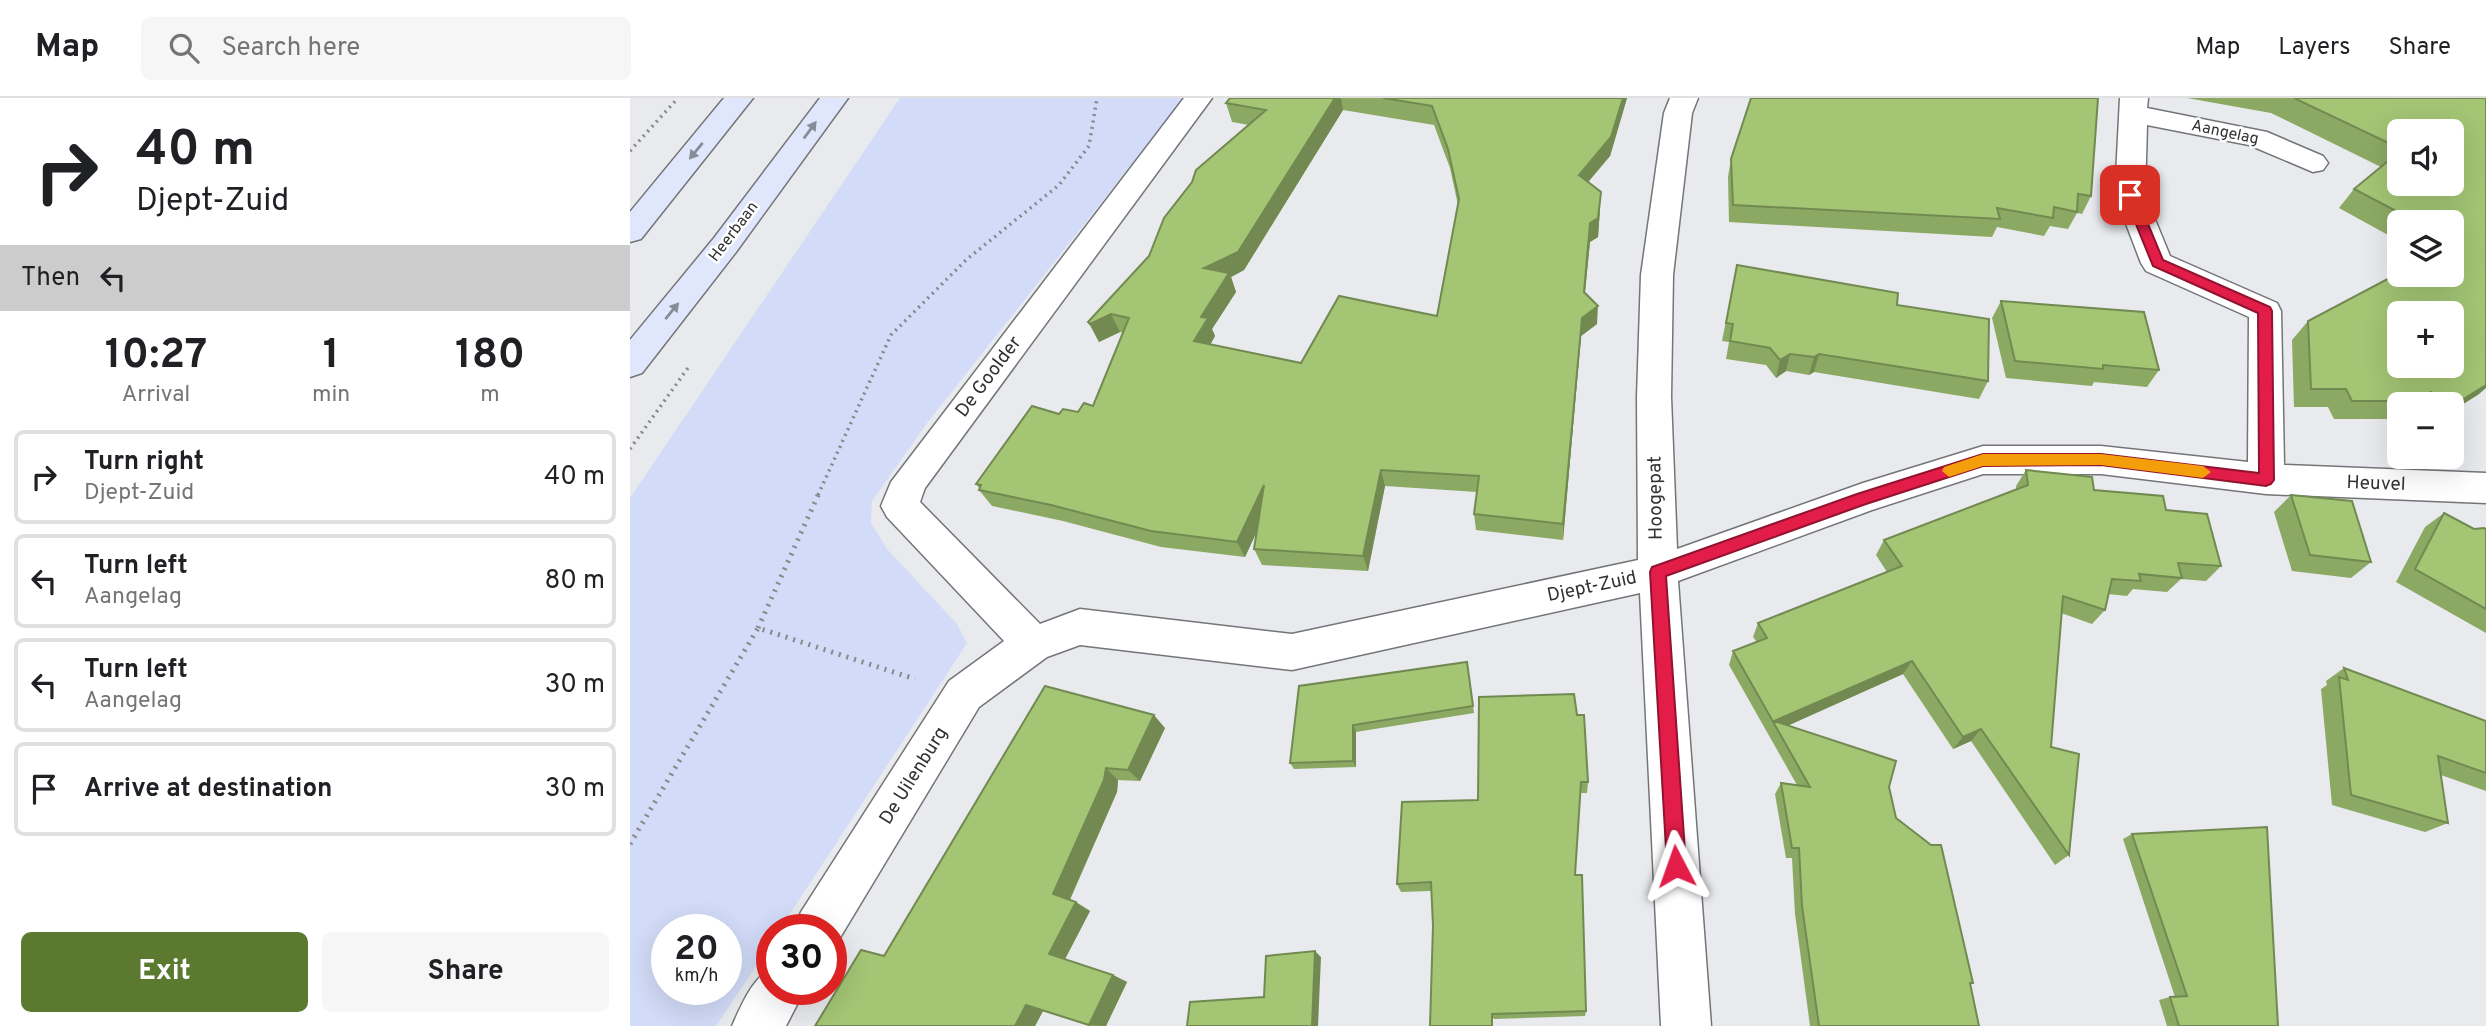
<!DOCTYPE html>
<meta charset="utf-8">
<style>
body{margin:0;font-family:Overpass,sans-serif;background:#f6f6f6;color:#202124;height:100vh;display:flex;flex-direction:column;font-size:26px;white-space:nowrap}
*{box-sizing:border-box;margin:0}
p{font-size:23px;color:#757577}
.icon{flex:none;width:38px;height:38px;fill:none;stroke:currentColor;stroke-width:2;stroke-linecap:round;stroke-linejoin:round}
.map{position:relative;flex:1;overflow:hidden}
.details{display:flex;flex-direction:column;background:#fff;width:630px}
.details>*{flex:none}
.guide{background:#fff;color:#202124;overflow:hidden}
.tools{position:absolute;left:1757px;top:21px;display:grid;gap:14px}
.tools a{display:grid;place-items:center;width:77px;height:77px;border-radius:10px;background:#fff;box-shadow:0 7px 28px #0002;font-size:35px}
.speed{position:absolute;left:21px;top:816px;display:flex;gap:14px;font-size:35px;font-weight:700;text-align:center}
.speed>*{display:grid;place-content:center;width:91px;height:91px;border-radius:50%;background:#fff;box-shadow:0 7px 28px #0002;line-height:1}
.speed small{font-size:18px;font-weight:400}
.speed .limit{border:10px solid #d22;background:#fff;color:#111}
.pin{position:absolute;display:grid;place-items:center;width:60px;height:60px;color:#fff;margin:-30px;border-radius:14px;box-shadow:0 4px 10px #0006}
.me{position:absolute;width:77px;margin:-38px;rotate:356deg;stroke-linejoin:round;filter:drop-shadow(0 0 5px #0008)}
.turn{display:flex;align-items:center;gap:24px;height:147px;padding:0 21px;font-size:32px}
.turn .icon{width:91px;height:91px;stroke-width:2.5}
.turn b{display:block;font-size:49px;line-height:60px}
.then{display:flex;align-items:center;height:66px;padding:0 21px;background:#0003;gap:14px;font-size:26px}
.eta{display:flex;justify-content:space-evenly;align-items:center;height:119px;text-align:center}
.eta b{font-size:42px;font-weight:700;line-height:49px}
.primary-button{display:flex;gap:14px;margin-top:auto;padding:14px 21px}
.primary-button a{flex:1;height:80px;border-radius:10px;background:#5c7a2f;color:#fff;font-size:28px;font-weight:700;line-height:80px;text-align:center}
.primary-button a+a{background:#f6f6f6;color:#202124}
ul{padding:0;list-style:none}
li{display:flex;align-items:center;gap:21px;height:94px;margin:0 14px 10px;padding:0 7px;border:4px solid #e0e0e0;border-radius:10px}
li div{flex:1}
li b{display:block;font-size:26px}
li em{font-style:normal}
header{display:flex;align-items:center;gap:42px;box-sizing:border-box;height:98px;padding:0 35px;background:#fff;border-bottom:2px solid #e0e0e0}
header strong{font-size:33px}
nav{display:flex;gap:38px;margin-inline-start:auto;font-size:24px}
.search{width:490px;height:63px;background:#f6f6f6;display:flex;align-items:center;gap:18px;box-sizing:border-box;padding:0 24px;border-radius:10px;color:#757577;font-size:26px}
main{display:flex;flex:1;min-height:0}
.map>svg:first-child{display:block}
</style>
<header>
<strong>Map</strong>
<div class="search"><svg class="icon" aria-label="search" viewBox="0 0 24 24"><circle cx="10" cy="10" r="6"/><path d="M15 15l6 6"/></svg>Search here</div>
<nav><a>Map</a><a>Layers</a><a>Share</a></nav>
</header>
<main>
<section class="details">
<div class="guide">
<div class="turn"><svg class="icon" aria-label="right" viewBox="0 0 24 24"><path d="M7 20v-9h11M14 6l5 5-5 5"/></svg><div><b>40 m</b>Djept-Zuid</div></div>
<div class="then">Then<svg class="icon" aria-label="left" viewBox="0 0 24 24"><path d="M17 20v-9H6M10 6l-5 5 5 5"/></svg></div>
</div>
<div class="eta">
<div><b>10:27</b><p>Arrival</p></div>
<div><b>1</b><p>min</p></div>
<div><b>180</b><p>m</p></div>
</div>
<ul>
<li><svg class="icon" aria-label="right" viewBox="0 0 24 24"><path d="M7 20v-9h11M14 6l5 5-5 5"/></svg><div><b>Turn right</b><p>Djept-Zuid</p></div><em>40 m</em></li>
<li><svg class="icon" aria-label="left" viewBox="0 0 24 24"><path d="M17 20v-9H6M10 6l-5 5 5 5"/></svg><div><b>Turn left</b><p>Aangelag</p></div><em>80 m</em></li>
<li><svg class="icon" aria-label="left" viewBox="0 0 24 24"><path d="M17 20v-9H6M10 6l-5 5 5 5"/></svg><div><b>Turn left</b><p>Aangelag</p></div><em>30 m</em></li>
<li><svg class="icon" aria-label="arrive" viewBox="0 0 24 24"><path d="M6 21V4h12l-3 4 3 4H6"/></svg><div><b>Arrive at destination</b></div><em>30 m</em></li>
</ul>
<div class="primary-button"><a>Exit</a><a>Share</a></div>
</section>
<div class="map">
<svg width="1856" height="928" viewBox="0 0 1856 928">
<rect width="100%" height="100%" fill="#e8eaee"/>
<path fill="#d2dbf7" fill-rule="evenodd" d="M270 0H554L297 325 242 403 241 425 257 451 327 526 337 545 150 831H142V844L86 928H0V400ZM96 831V891H37V831Z"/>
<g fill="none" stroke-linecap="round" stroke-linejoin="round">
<defs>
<path id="minor" d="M554 0H582L295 390 290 404 410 526 450 511 662 536 1008 462 1007 299 1011 177 1034 15 1040 0H1068L1062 15 1043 177 1041 299 1047 451 1233 385 1353 348H1471L1618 364 1619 219 1516 173 1511 165 1485 97 1490 0H1518L1517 10 1637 34 1693 58 1698 65 1693 72 1683 74 1619 47 1517 27 1515 97 1540 158 1647 205 1651 213 1654 367 1856 375V405L1636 396 1471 376H1353L1242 412 1048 483 1081 928H1031L1010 495 662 572 450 547 417 559 349 609 205 848 201 849V831H164L171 814 319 583 374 543 257 419 251 408 261 384Z
M142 871V891H175L156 928H102C110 910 123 878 142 871Z"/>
<path id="secondary" d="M94 0H123L11 141 0 144V114Z
M190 0H218L106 154 12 275 0 279V242L84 140Z"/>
</defs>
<use href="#minor" stroke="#747579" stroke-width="3"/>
<use href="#secondary" stroke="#747579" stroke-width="3"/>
<path stroke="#88898b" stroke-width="3.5" stroke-dasharray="2 4.5" stroke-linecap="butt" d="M0 53 48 0
M0 351 60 267
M188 397 261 237 336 162 429 87 459 48 467 0"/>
<path stroke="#88898b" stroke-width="5" stroke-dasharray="2 6" stroke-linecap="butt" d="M128 530 189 395
M0 746 128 530 285 581"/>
<use href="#minor" fill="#fff" fill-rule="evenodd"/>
<use href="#secondary" fill="#e0e6fc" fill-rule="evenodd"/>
</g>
<path fill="#8ca964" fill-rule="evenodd" d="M600 0H997L980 58 958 84 970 113 968 139 960 144 955 195 967 226 951 238 933 442 846 432 844 416 847 394 755 388 738 473 632 467 624 451 627 433 615 459 531 449 433 423 362 408 349 392 350 391 346 386 429 316 448 314 463 308 493 235 490 234 469 244 458 224 519 158 619 27 602 24 596 5ZM713 12 804 27 820 70 828 107 807 218 671 265 580 247 585 238 582 231 606 194 601 179 614 172Z
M1121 0 1461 98 1452 116 1447 115 1438 131 1420 128 1414 138 1367 129 1362 139 1099 124 1098 79 1101 61Z
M1557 0H1856L1849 296 1822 313V306H1769V320L1768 321H1704L1698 309H1664L1662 242 1678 223 1822 177V124H1769V143L1709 110 1724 91 1751 69 1641 15ZM1769 33 1822 86H1769Z
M1107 167 1267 207 1358 283 1349 301 1184 274 1179 277 1156 273 1146 280 1136 267 1096 261 1099 244 1092 243Z
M1371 203 1529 272 1517 289 1464 284 1462 288 1376 280 1362 220Z
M1396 372 1536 412 1591 468 1576 483 1551 481 1537 494 1503 491 1497 498 1478 496 1475 512 1462 526 1431 515 1421 649 1439 757 1425 767 1341 643 1323 651 1273 576 1157 628 1259 689 1266 720 1343 885 1340 886 1349 928H1180L1165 816 1162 760H1156L1145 696 1151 685 1167 687 1099 567 1103 553 1127 544 1123 539 1128 525 1257 474 1246 457 1254 442 1386 391V388Z
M1661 397 1741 464 1721 480 1662 473 1644 414Z
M1814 415 1844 431H1856V535L1766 484 1795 429Z
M837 564 844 615 726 634V669L664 671 660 665 669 588Z
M1714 570 1856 623V693L1811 677 1818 725 1795 734 1702 707 1691 591 1697 587 1696 583Z
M415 588 535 630 510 683 488 682 487 694 440 802 460 813 435 861 483 877 497 884 476 928H459L413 913 405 928H185L254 858Z
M947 617 958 684 957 695H950L945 777 956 913 955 918 864 921 803 828 801 793 771 794 767 786 848 702Z
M1502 736 1648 928H1537L1529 902 1540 899H1545L1493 741Z"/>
<path fill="#728a51" d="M705 0H711L713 12 614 172 601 179 606 194 582 231 585 238 572 261 564 243 574 170Z
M993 0H997L980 58 948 96 949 77Z
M971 94 968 139 960 144 953 212 954 194 960 125Z
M968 208 967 226 951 238 933 442V426L952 220Z
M481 216 490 234 469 244 460 226Z
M1160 256 1156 273 1146 280 1150 262Z
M1189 256 1184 274 1179 277 1184 259Z
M1856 287V290L1849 296 1822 313V308Z
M1801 294 1788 306H1784L1787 303Z
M751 372 755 388 738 473 733 458Z
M634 387 641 403 615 459 607 444Z
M1282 563 1273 576 1148 632 1144 623Z
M524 617 535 630 510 683 498 672Z
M723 627 726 634V669L723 663Z
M1351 631 1341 643 1323 651 1333 639Z
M476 670 488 682 487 694 438 805 423 796Z
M446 804 460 813 434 863 419 856Z
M685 853 691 859 688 928H682Z
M483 877 497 884 476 928 459 927Z
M396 907 413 913 405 928H385Z"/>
<path fill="#a3c574" stroke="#728a51" stroke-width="2" fill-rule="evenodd" d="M600 0H705L608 154 574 170 599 175 571 219 578 220 564 243 671 265 709 198 807 218 829 101 818 51 802 8 753 0H993L981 39 949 77 971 94 968 120 960 125 954 194 968 208 952 220 933 426 844 416 849 378 751 372 733 458 624 451 634 387 607 444 521 433 421 407 349 392 351 387 346 386 402 308 429 316 433 311 448 314 454 305 463 308 499 220 481 216 460 226 458 224 519 158 534 120 562 84 566 72 636 12 596 5Z
M1121 0H1468L1461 98 1448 96 1447 114 1424 109 1423 120 1367 110 1370 121 1103 107 1101 61Z
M1664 0H1856V287L1822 308V306H1818L1801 294 1787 303H1722L1716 291H1681L1678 223 1769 175V177H1822V148L1826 145 1822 143V124H1787L1724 91 1769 54V86H1822V33H1769V50ZM1769 215H1822V268H1769Z
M1107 167 1268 195 1267 207 1359 221 1358 283 1189 256 1184 259 1160 256 1150 262 1140 250 1100 243 1103 226 1096 225Z
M1371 203 1514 214 1529 272 1473 267V271L1385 263Z
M1396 372 1462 379 1464 392 1533 398 1536 412 1577 416 1591 468 1548 465 1552 480 1509 476 1511 483 1482 481 1475 512 1433 498 1421 649 1449 656 1439 757 1351 631 1333 639 1282 563 1144 623 1266 663 1259 689 1266 720 1301 747H1311L1343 885H1340L1349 928H1189L1172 808 1169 750H1162L1151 685 1180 689 1103 553 1137 540 1128 525 1272 468 1254 442 1398 387Z
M1661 397 1722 403 1741 464 1680 457Z
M1814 415 1844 431 1854 430 1856 431V511L1785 471Z
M837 564 843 608 723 627V663L660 665 669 588Z
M1714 570 1856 623V675L1808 658 1818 725 1721 697 1709 579 1718 582Z
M415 588 524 617 498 672 476 670 474 682 423 796 446 804 419 856 483 877 459 927 396 907 385 928H185L231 852 254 858Z
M944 596 947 617H954L958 684H951L945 777H952L956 913 862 916V928H800L803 828 801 784 767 786 772 704 848 702 849 599Z
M1637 729 1648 928H1549L1540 899 1557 898 1502 736Z
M685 853 682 928H557L560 904 634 899 636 858Z"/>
<defs><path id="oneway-solid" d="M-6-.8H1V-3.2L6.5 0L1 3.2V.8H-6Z" transform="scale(1.75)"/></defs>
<g fill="#888c98">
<use href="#oneway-solid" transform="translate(180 32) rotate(-54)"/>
<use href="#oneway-solid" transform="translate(66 53) rotate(129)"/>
<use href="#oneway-solid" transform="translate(42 213) rotate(-51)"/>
</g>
<path fill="#e11d48" stroke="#92132f" stroke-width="2" d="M1500 93 1506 97 1533 162 1640 209 1642 213 1644 382 1641 386 1636 388 1471 367 1353 368 1236 406 1036 478 1056 768 1053 774 1046 777 1040 774 1037 768 1020 474 1022 469 1227 396 1353 356H1471L1629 375 1628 215 1523 168 1494 97Z"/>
<path fill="#f59e0b" d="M1353 356H1471L1573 368 1581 374 1573 380 1471 367 1353 368 1319 379 1312 373 1314 369Z"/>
<g text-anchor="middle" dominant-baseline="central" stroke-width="5" stroke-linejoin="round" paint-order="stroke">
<g font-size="16" fill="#313233" stroke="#fff">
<text transform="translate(1595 35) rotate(12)">Aangelag</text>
<text transform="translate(104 134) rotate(-53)">Heerbaan</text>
</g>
<g font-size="19" fill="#313233" stroke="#fff">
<text transform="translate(359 279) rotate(-53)">De Goolder</text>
<text transform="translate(1746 386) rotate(2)">Heuvel</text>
<text transform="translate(1026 400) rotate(-91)">Hoogepat</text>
<text transform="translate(962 489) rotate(-12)">Djept-Zuid</text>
<text transform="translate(284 678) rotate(-58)">De Uilenburg</text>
</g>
</g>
</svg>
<div class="tools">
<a><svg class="icon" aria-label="sound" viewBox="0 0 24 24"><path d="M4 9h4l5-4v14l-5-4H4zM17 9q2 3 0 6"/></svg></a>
<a><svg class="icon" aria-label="layers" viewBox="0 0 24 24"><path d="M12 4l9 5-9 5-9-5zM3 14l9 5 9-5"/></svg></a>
<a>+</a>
<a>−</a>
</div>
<div class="speed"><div>20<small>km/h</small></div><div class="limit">30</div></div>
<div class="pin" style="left:1500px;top:97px;background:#d93025"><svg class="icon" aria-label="arrive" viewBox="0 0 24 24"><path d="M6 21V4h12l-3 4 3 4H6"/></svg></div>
<svg class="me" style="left:1046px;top:768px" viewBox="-20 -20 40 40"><path d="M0-17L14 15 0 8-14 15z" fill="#e11d48" stroke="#fff" stroke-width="4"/></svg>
</div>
</main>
